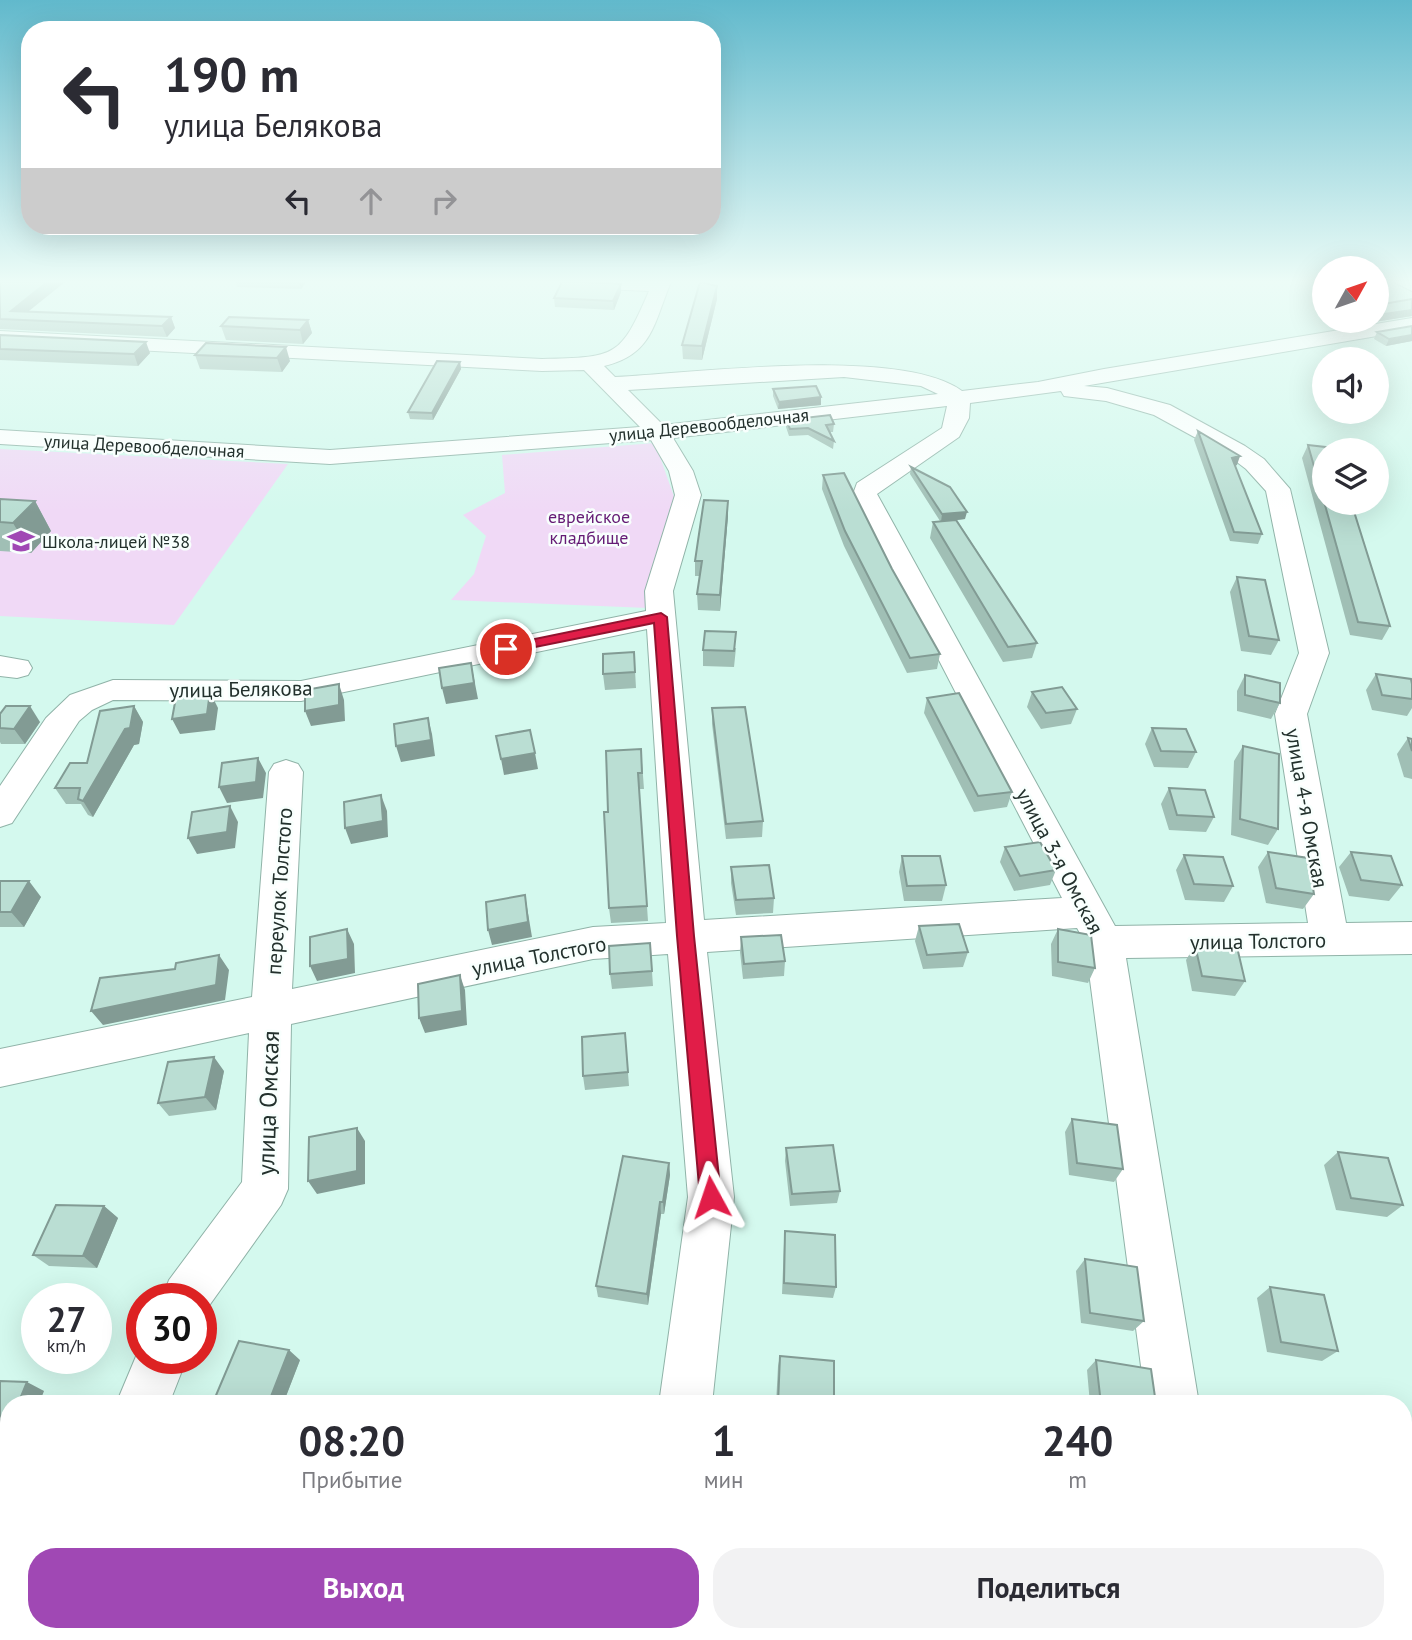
<!DOCTYPE html>
<html lang="ru">
<meta charset="utf-8">
<style>
body{margin:0;font-family:"PT Sans",sans-serif;background:#f2f2f3;color:#2b2b33;height:100vh;display:flex;flex-direction:column;font-size:26px;white-space:nowrap}
*{box-sizing:border-box;margin:0}
p{font-size:23px;color:#7c7c81}
.icon{flex:none;width:38px;height:38px;fill:none;stroke:currentColor;stroke-width:2;stroke-linecap:round;stroke-linejoin:round}
.map{position:relative;flex:1;overflow:hidden}
.panel{position:absolute;left:0px;top:1395px;width:1412px;height:247px;display:flex;flex-direction:column;background:#fff;border-radius:28px 28px 0 0;box-shadow:0 7px 28px #0002}
.panel>*{flex:none}
.hud{position:absolute;left:21px;top:21px;width:700px;height:214px;border-radius:28px;box-shadow:0 7px 28px #0002;background:#fff;color:#2b2b33;overflow:hidden}
.needle{width:46px;rotate:50deg}
.buttons{position:absolute;left:1312px;top:256px;display:grid;gap:14px}
.buttons a{display:grid;place-items:center;width:77px;height:77px;border-radius:50%;background:#fff;box-shadow:0 7px 28px #0002;font-size:35px}
.speed{position:absolute;left:21px;top:1283px;display:flex;gap:14px;font-size:35px;font-weight:700;text-align:center}
.speed>*{display:grid;place-content:center;width:91px;height:91px;border-radius:50%;background:#fff;box-shadow:0 7px 28px #0002;line-height:1}
.speed small{font-size:18px;font-weight:400}
.speed .limit{border:10px solid #d22;background:#fff;color:#111}
.pin{position:absolute;display:grid;place-items:center;width:60px;height:60px;color:#fff;margin:-30px;border:4px solid #fff;border-radius:50%;box-shadow:0 2px 7px #0007}
.me{position:absolute;width:77px;margin:-38px;rotate:355deg;stroke-linejoin:round;filter:drop-shadow(0 0 5px #0008)}
.turn{display:flex;align-items:center;gap:24px;height:147px;padding:0 28px;font-size:32px}
.turn .icon{width:91px;height:91px;stroke-width:2.5}
.turn b{display:block;font-size:49px;line-height:60px}
.lanes{display:flex;align-items:center;height:66px;padding:0 28px;background:#0003;justify-content:center;gap:35px;direction:ltr}
.lanes .off{opacity:.35}
.eta{display:flex;justify-content:space-evenly;align-items:center;height:119px;text-align:center}
.eta b{font-size:42px;font-weight:700;line-height:49px}
.primary-button{display:flex;gap:14px;margin-top:auto;padding:14px 28px}
.primary-button a{flex:1;height:80px;border-radius:28px;background:#a048b4;color:#fff;font-size:28px;font-weight:700;line-height:80px;text-align:center}
.primary-button a+a{background:#f2f2f3;color:#2b2b33}
.map>svg:first-child{display:block}
</style>
<div class="map">
<svg width="1412" height="1640" viewBox="0 0 1412 1640">
<rect width="100%" height="100%" fill="#d4f9ee"/>
<path fill="#f0d9f6" d="M655 443 677 505 648 608 451 600 474 574 486 536 463 515 505 493 502 455Z
M0 449 288 464 174 625 0 616Z"/>
<g fill="none" stroke-linecap="round" stroke-linejoin="round">
<defs>
<path id="minor" d="M572 282H671C654 322 653 355 604 366L615 377C695 373 901 346 962 391L1038 382 1104 369 1412 318V330L1084 386 1107 388 1170 405 1245 446 1264 459 1290 489 1329 653 1307 714 1346 923 1412 922V954L1126 958 1199 1404H1146L1085 942 1077 928 707 952 734 1197 712 1404H659L688 1197 668 954 593 959 291 1024 288 1189 281 1205 201 1317V1298H162L169 1280 242 1182 249 1033 0 1087V1049L252 997 269 772 274 764 286 760 298 764 303 772 292 989 593 927 666 923 647 629 301 701 113 700 92 710 79 721 12 823 0 827V786L46 718 70 695 113 680 301 681 646 611 645 591 675 495 669 471 651 440 330 464 0 444V430L330 450 640 427 584 370 542 371 0 343V331L542 359C615 357 620 359 649 291L581 288ZM844 377 921 386 938 394 663 425 628 390ZM1061 391 1064 396 1106 401 1154 415 1229 456 1246 469 1266 491 1299 653 1275 714 1308 923 1115 926 877 494 959 437 969 418 970 403ZM947 406 942 428 857 483 853 494 1062 898 704 920 673 591 701 495 693 471 673 438Z
M1394 282H1412V291Z
M0 656 28 661 32 668 28 675 17 678 0 676Z
M142 1342V1358H187L169 1404H116Z
M16 1633H76L73 1640H13Z
M629 1633H689V1640H629Z
M1175 1633H1235L1236 1640H1176Z"/>
</defs>
<use href="#minor" stroke="#90b3a8" stroke-width="2"/>
<use href="#minor" fill="#fff" fill-rule="evenodd"/>
</g>
<path fill="#a0bfb5" d="M0 282 29 312 171 317 175 328 167 337 0 329Z
M236 282H306L301 289 237 287Z
M717 286V299L702 360 683 359 682 345Z
M621 292 614 310 555 307 554 298Z
M1412 299V316L1349 326 1340 320H1377Z
M308 320 312 333 303 344 226 340 221 326Z
M1412 326V341L1386 346 1374 339 1377 332Z
M0 335 150 353 138 366 0 360Z
M206 343 290 361 282 372 200 369 195 355Z
M460 362 461 369 433 420 410 419 408 412Z
M773 389 821 397V405L778 409 773 396Z
M786 420 834 424 833 432H829L834 441 833 449 808 435 789 436 786 427Z
M1198 431 1237 465 1235 466 1262 534 1258 544 1230 541 1194 440Z
M1308 445 1390 626 1382 640 1350 635 1302 458Z
M911 467 965 519 957 520 1037 643 1032 658 1003 662 930 538 933 522 940 521 910 474Z
M823 475 892 569 940 654 937 669 907 673 844 546 822 489Z
M0 499 35 501 51 531 31 553 0 551Z
M728 501V516L720 611 698 610 697 594 700 576H695V561Z
M1237 577 1279 640 1271 655 1241 651 1230 592Z
M736 648 734 667 703 666V650Z
M634 652 636 688 605 690 603 674Z
M1376 674 1412 684V708L1407 716 1372 710 1366 690Z
M1245 675 1280 703 1271 719 1237 711V691Z
M1032 692 1077 709 1071 724 1041 729 1027 707Z
M927 698 1012 792 1007 807 974 812 924 713Z
M134 706 143 722 139 744 134 745 93 817 88 815 81 804H66L55 788 87 763Z
M712 708 763 821 762 837 726 839 712 724Z
M0 714 40 722 25 744H1L0 742Z
M1152 728 1196 752 1188 768 1154 767 1145 744Z
M1408 738 1412 739V779L1404 777 1397 754Z
M1243 746 1278 829 1268 845 1231 835 1234 761Z
M641 749 644 789H639L648 921 611 923 609 908 608 812Z
M1169 788 1214 817 1206 832 1169 830 1161 804Z
M1005 847 1056 870 1050 885 1014 891 1000 862Z
M1268 852 1314 894 1303 909 1266 903 1258 867Z
M1351 852 1402 885 1389 901 1349 896 1339 867Z
M1184 855 1233 886 1224 902 1185 900 1176 870Z
M902 856 946 885 942 901H904L899 872Z
M731 867 774 898 773 913 736 915 731 883Z
M0 881 41 897 24 927H0Z
M919 926 968 952 963 967 923 969 915 941Z
M1058 929 1095 968 1088 983 1052 976 1051 944Z
M741 937 785 961 784 976 743 979 740 952Z
M650 943 653 986 612 989 610 974Z
M1195 945 1245 981 1235 996 1192 991 1186 960Z
M625 1033 629 1086 585 1090 583 1076Z
M224 1071 216 1110 169 1116 158 1103Z
M1072 1119 1123 1169 1114 1182 1069 1175 1065 1132Z
M786 1148 840 1191 837 1203 790 1206 785 1161Z
M1338 1152 1403 1205 1387 1217 1336 1210 1324 1165Z
M669 1163 670 1175 664 1214H661L648 1305 598 1297 596 1286Z
M104 1206 118 1218 97 1268 49 1266 33 1255Z
M785 1231 836 1287 833 1298 782 1294 784 1243Z
M1085 1259 1144 1321 1133 1331 1081 1323 1076 1271Z
M1270 1287 1338 1351 1322 1361 1267 1352 1257 1298Z
M780 1356 834 1404H776L778 1366Z
M300 1360 283 1404H219L214 1400Z
M1096 1360 1156 1404H1090L1087 1370Z
M0 1381 44 1391 9 1404V1452H0Z"/>
<path fill="#829b94" d="M47 282H65L19 319 11 311Z
M299 282H306L301 289Z
M621 284V292L614 310 613 301Z
M717 286V299L702 360V346Z
M1412 310V316L1349 326 1352 320H1377V315Z
M171 317 175 328 167 337 162 326Z
M308 320 312 333 303 344 300 330Z
M1412 335V341L1386 346 1389 339Z
M146 342 150 353 138 366 134 354Z
M286 347 290 361 282 372 277 358Z
M460 362 461 369 433 420 432 413Z
M821 397V405L778 409 779 402Z
M1240 456 1237 465 1228 467 1232 458Z
M35 501 51 531 31 553 13 523Z
M728 501V516L720 611V595Z
M967 512 965 519 941 522 942 514Z
M471 663 478 699 446 704 442 688Z
M339 684 344 700 345 721 311 726 305 711Z
M210 692 218 708 215 730 180 734 172 719Z
M30 706 40 722 25 744 14 729Z
M134 706 143 722 139 744 134 745 93 817 83 801 125 729Z
M428 718 432 734 435 756 401 762 396 746Z
M535 753 538 769 504 775 501 759Z
M258 758 266 773 263 798 227 803 219 787Z
M381 795 387 811 388 837 351 844 345 828Z
M230 806 238 822 235 848 197 854 188 838Z
M29 881 41 897 24 927 11 912Z
M525 895 532 937 492 945 488 930Z
M347 929 354 944 355 973 317 981 310 966Z
M219 955 229 970 225 1000 103 1025 91 1011Z
M460 975 465 990 467 1025 425 1033 419 1018Z
M214 1057 224 1071 216 1110 205 1097Z
M357 1128 365 1141V1184L317 1194 308 1181Z
M669 1163 670 1175 664 1214 663 1202Z
M660 1202 661 1214 648 1305 647 1294Z
M104 1206 118 1218 97 1268 83 1256Z
M289 1350 300 1360 283 1404H268Z
M27 1382 44 1391 39 1404H18Z
M9 1425V1448L0 1445Z
M187 1633H203L200 1640H184Z"/>
<path fill="#baded3" stroke="#829b94" stroke-width="2" d="M0 282H47L11 311 171 317 162 326 0 319Z
M562 282H582L621 284 613 301 554 298Z
M700 282 717 286 702 346 682 345Z
M1412 299V310L1377 315V305Z
M229 317 308 320 300 330 221 326Z
M1412 326V335L1389 339 1377 332Z
M0 335 146 342 134 354 0 349Z
M206 343 286 347 277 358 195 355Z
M437 361 460 362 432 413 408 412Z
M816 386 821 397 779 402 773 389Z
M830 415 834 424 826 425 834 441 808 428 790 429 786 420Z
M1198 431 1240 456 1232 458 1262 534 1234 532Z
M1308 445 1334 448V450H1325V502H1351L1390 626 1358 622Z
M911 467 950 487 967 512 942 514Z
M844 473 892 569 940 654 910 658 845 531 823 475Z
M0 499 35 501 13 523 0 522Z
M704 500 728 501 720 595 697 594 702 561H695Z
M956 520 1037 643 1008 647 933 522Z
M1237 577 1265 580 1279 640 1249 636Z
M705 631 736 632 734 651 703 650Z
M634 652 635 672 603 674V654Z
M471 663 474 683 442 688 439 668Z
M1376 674 1411 679 1412 684V699L1382 695Z
M1245 675 1280 683V703L1245 695Z
M339 684V705L305 711V690Z
M1062 687 1077 709 1046 713 1032 692Z
M210 692 207 714 172 719 176 697Z
M959 693 1012 792 978 796 927 698Z
M6 706H30L14 729 0 728V714Z
M134 706 130 728 125 729 83 801 78 799 80 788H55L70 763H87L100 711Z
M745 707 763 821 726 824 712 708Z
M428 718 431 740 396 746 394 724Z
M1152 728 1186 729 1196 752 1161 751Z
M530 730 535 753 501 759 496 736Z
M1408 738 1412 739V751Z
M1243 746 1279 754 1278 829 1240 819Z
M641 749 642 773H638L647 906 609 908 604 812H608L606 751Z
M258 758 256 782 219 787 222 763Z
M1169 788 1205 790 1214 817 1177 815Z
M381 795 383 821 345 828 344 802Z
M230 806 227 832 188 838 192 812Z
M1040 842 1056 870 1020 876 1005 847Z
M1268 852 1308 858 1314 894 1276 888Z
M1351 852 1391 856 1402 885 1361 880Z
M1184 855 1223 857 1233 886 1194 884Z
M902 856H940L946 885 907 886Z
M769 865 774 898 736 900 731 867Z
M0 881H29L11 912H0Z
M525 895 528 922 488 930 486 902Z
M959 924 968 952 927 955 919 926Z
M347 929 348 959 310 966V937Z
M1058 929 1091 935 1095 968 1058 962Z
M781 935 785 961 744 964 741 937Z
M650 943 652 971 610 974 609 946Z
M1195 945 1237 947 1245 981 1202 976Z
M219 955 216 985 91 1011 100 978 175 969 176 963Z
M460 975 462 1011 419 1018 418 984Z
M625 1033 628 1072 583 1076 582 1037Z
M214 1057 205 1097 158 1103 168 1062Z
M1072 1119 1117 1125 1123 1169 1077 1163Z
M357 1128V1171L308 1181 309 1137Z
M833 1145 840 1191 792 1194 786 1148Z
M1338 1152 1388 1158 1403 1205 1351 1198Z
M623 1156 669 1163 663 1202H660L647 1294 596 1286Z
M56 1205 104 1206 83 1256 33 1255Z
M785 1231 835 1235 836 1287 784 1283Z
M1085 1259 1137 1267 1144 1321 1090 1313Z
M1270 1287 1324 1295 1338 1351 1281 1342Z
M239 1341 289 1350 268 1404H234L214 1400Z
M780 1356 834 1361V1404H778Z
M1096 1360 1151 1369 1156 1404H1101Z
M0 1381 27 1382 18 1404H9V1425L0 1445Z
M124 1633H187L184 1640H121Z"/>
<linearGradient id="sky" x2="0" y2="1"><stop stop-color="#61b9cc"/><stop offset="0.55" stop-color="#ecfcf7"/><stop offset="1" stop-color="#ecfcf7" stop-opacity="0"/></linearGradient>
<rect width="1412" height="512" fill="url(#sky)"/>
<path fill="#e11d48" stroke="#92132f" stroke-width="2" d="M661 613 667 617 694 936 721 1197 718 1205 711 1208 703 1205 700 1197 677 936 654 623 506 653 499 649 506 645Z"/>
<defs>
<symbol id="school-bare" viewBox="-9 -9 18 18"><path d="M0-5L7-2L0 1L-7-2ZM-4 1L0 2.5L4 1V4Q0 6-4 4Z" fill="#a048b4" stroke="#f8fffd" stroke-width="2.5" paint-order="stroke"/></symbol>
</defs>
<g fill-rule="evenodd">
<use href="#school-bare" x="2" y="522" width="38" height="38"/>
</g>
<g text-anchor="middle" dominant-baseline="central" stroke-width="5" stroke-linejoin="round" paint-order="stroke">
<g font-size="18" fill="#23312d" stroke="#f8fffd">
<text transform="translate(709 425) rotate(-6)">улица Деревообделочная</text>
<text transform="translate(144 446) rotate(3)">улица Деревообделочная</text>
</g>
<g font-size="18" fill="#651b75" stroke="#f8fffd">
<text x="589" y="516">еврейское<tspan x="589" dy="21">кладбище</tspan></text>
</g>
<g font-size="18" fill="#23312d" stroke="#f8fffd" text-anchor="start">
<text x="42" y="541">Школа-лицей №38</text>
</g>
<g font-size="21" fill="#23312d" stroke="#f8fffd">
<text transform="translate(241 689) rotate(-1)">улица Белякова</text>
<text transform="translate(1307 808) rotate(80)">улица 4-я Омская</text>
<text transform="translate(1060 861) rotate(62)">улица 3-я Омская</text>
<text transform="translate(279 891) rotate(-86)">переулок Толстого</text>
<text transform="translate(1258 941) rotate(-1)">улица Толстого</text>
<text transform="translate(539 956) rotate(-11)">улица Толстого</text>
</g>
<g font-size="24" fill="#23312d" stroke="#f8fffd">
<text transform="translate(268 1103) rotate(-88)">улица Омская</text>
</g>
</g>
</svg>
<div class="buttons">
<a><svg class="needle" viewBox="-14 -14 28 28"><path d="M0-13l5 13h-10z" fill="#e53935"/><path d="M0 13l5-13h-10z" fill="#7c7c81"/></svg></a>
<a><svg class="icon" aria-label="sound" viewBox="0 0 24 24"><path d="M4 9h4l5-4v14l-5-4H4zM17 9q2 3 0 6"/></svg></a>
<a><svg class="icon" aria-label="layers" viewBox="0 0 24 24"><path d="M12 4l9 5-9 5-9-5zM3 14l9 5 9-5"/></svg></a>
</div>
<div class="speed"><div>27<small>km/h</small></div><div class="limit">30</div></div>
<div class="pin" style="left:506px;top:649px;background:#d93025"><svg class="icon" aria-label="arrive" viewBox="0 0 24 24"><path d="M6 21V4h12l-3 4 3 4H6"/></svg></div>
<svg class="me" style="left:711px;top:1197px" viewBox="-20 -20 40 40"><path d="M0-17L14 15 0 8-14 15z" fill="#e11d48" stroke="#fff" stroke-width="4"/></svg>
<div class="hud">
<div class="turn"><svg class="icon" aria-label="left" viewBox="0 0 24 24"><path d="M17 20v-9H6M10 6l-5 5 5 5"/></svg><div><b>190 m</b>улица Белякова</div></div>
<div class="lanes"><svg class="icon" aria-label="left" viewBox="0 0 24 24"><path d="M17 20v-9H6M10 6l-5 5 5 5"/></svg><svg class="icon off" aria-label="ahead" viewBox="0 0 24 24"><path d="M12 20V5M6 11l6-6 6 6"/></svg><svg class="icon off" aria-label="right" viewBox="0 0 24 24"><path d="M7 20v-9h11M14 6l5 5-5 5"/></svg></div>
</div>
<section class="panel">
<div class="eta">
<div><b>08:20</b><p>Прибытие</p></div>
<div><b>1</b><p>мин</p></div>
<div><b>240</b><p>m</p></div>
</div>
<div class="primary-button"><a>Выход</a><a>Поделиться</a></div>
</section>
</div>
